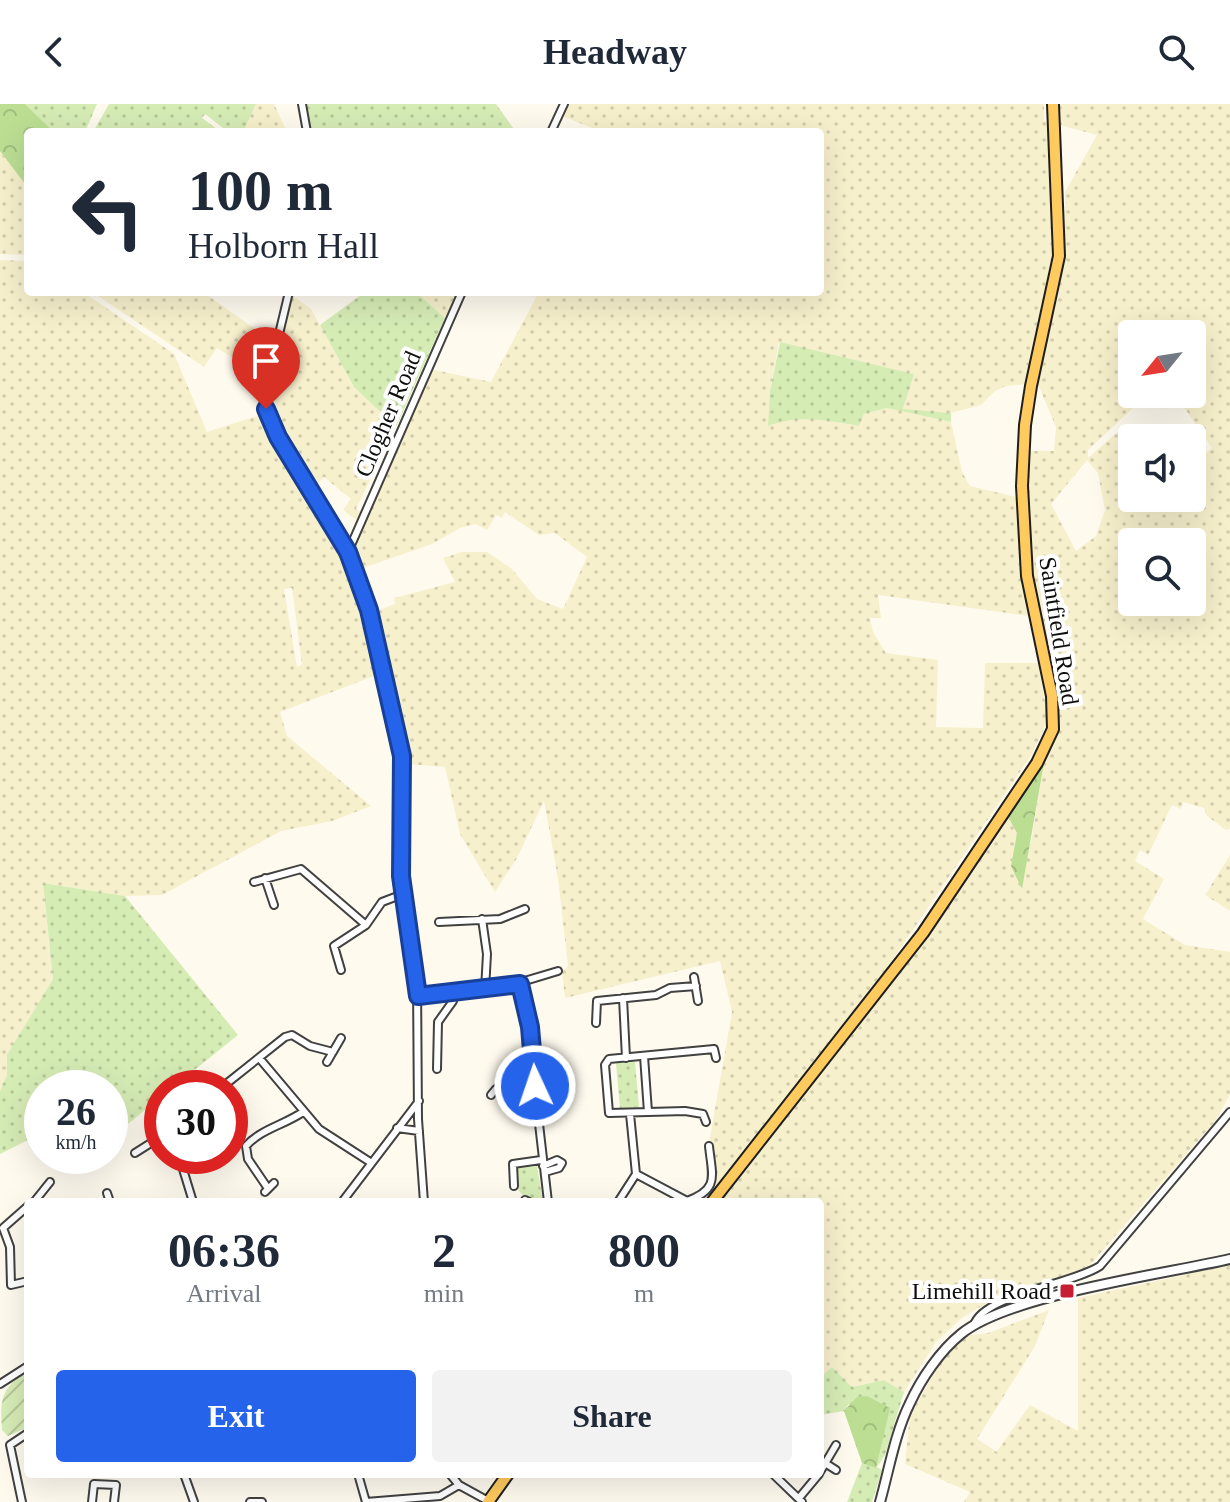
<!DOCTYPE html>
<style>
body{margin:0;font-family:"Times New Roman",serif;background:#f2f2f3;color:#1f2937;height:100vh;display:flex;flex-direction:column;font-size:30px;white-space:nowrap}
*{box-sizing:border-box;margin:0}
p{font-size:26px;color:#747a83}
.icon{flex:none;width:44px;height:44px;fill:none;stroke:currentColor;stroke-width:2;stroke-linecap:round;stroke-linejoin:round}
.map{position:relative;flex:1;overflow:hidden}
.drawer{position:absolute;left:24px;top:1094px;width:800px;height:280px;display:flex;flex-direction:column;background:#fff;border-radius:8px;box-shadow:0 8px 32px #0002}
.drawer>*{flex:none}
.hud{position:absolute;left:24px;top:24px;width:800px;height:168px;border-radius:8px;box-shadow:0 8px 32px #0002;background:#fff;color:#1f2937;overflow:hidden}
.needle{width:52px;rotate:240deg}
.fabs{position:absolute;left:1118px;top:216px;display:grid;gap:16px}
.fabs a{display:grid;place-items:center;width:88px;height:88px;border-radius:8px;background:#fff;box-shadow:0 8px 32px #0002;font-size:40px}
.speed{position:absolute;left:24px;top:966px;display:flex;gap:16px;font-size:40px;font-weight:700;text-align:center}
.speed>*{display:grid;place-content:center;width:104px;height:104px;border-radius:50%;background:#fff;box-shadow:0 8px 32px #0002;line-height:1}
.speed small{font-size:20px;font-weight:400}
.speed .limit{border:12px solid #d22;background:#fff;color:#111}
.pin{position:absolute;display:grid;place-items:center;width:68px;height:68px;color:#fff;margin:-82px -34px;border-radius:50% 50% 50% 0;rotate:-45deg;box-shadow:0 0 8px #0007}
.pin .icon{rotate:45deg}
.me{position:absolute;width:88px;margin:-44px;rotate:357deg;stroke-linejoin:round;filter:drop-shadow(0 0 6px #0008)}
.turn{display:flex;align-items:center;gap:28px;height:168px;padding:0 32px;font-size:36px}
.turn .icon{width:104px;height:104px;stroke-width:2.5}
.turn b{display:block;font-size:56px;line-height:68px}
.eta{display:flex;justify-content:space-evenly;align-items:center;height:136px;text-align:center}
.eta b{font-size:48px;font-weight:700;line-height:56px}
.cta{display:flex;gap:16px;margin-top:auto;padding:16px 32px}
.cta a{flex:1;height:92px;border-radius:8px;background:#2563eb;color:#fff;font-size:32px;font-weight:700;line-height:92px;text-align:center}
.cta a+a{background:#f2f2f3;color:#1f2937}
header{display:flex;justify-content:space-between;align-items:center;height:104px;padding:0 32px;background:#fff;font-size:36px;font-weight:700}
.map>svg:first-child{display:block}
</style>
<header><svg class="icon" aria-label="back" viewBox="0 0 24 24"><path d="M15 5l-7 7 7 7"/></svg>Headway<svg class="icon" aria-label="search" viewBox="0 0 24 24"><circle cx="10" cy="10" r="6"/><path d="M15 15l6 6"/></svg></header>
<div class="map">
<svg width="1230" height="1398" viewBox="0 0 1230 1398">
<defs>
<pattern id="farmland-dots" width="8" height="8" patternUnits="userSpaceOnUse" patternTransform="scale(2)"><rect width="8" height="8" fill="#f7f0cc"/><path d="M2 2h.1M6 6h.1" fill="none" stroke="#d3cdae" stroke-width="1.8" stroke-linecap="round"/></pattern>
<pattern id="grass-dots" width="8" height="8" patternUnits="userSpaceOnUse" patternTransform="scale(2)"><rect width="8" height="8" fill="#d6ecb5"/><path d="M2 2h.1M6 6h.1" fill="none" stroke="#b6c99a" stroke-width="1.8" stroke-linecap="round"/></pattern>
<pattern id="forest-crowns" width="20" height="18" patternUnits="userSpaceOnUse" patternTransform="scale(2)"><rect width="20" height="18" fill="#bbde93"/><path d="M2 6a3 3 0 1 1 6 0M12 15a3 3 0 1 1 6 0" fill="none" stroke="#a0bd7e"/></pattern>
<pattern id="garden-furrows" width="10" height="10" patternUnits="userSpaceOnUse" patternTransform="scale(2)"><rect width="10" height="10" fill="#d6ecb5"/><path d="M-1 1l2-2M0 10L10 0M9 11l2-2" fill="none" stroke="#b6c99a"/></pattern>
</defs>
<rect width="100%" height="100%" fill="#fffaee"/>
<path fill="url(#farmland-dots)" fill-rule="evenodd" d="M256 0H274L287 28H243Z
M568 0H1044V17L1048 18 1056 131 1026 280 1006 282 995 287 981 301 951 309 903 306 913 270 779 238 770 287 787 315 812 314 859 322 864 310 887 304 951 318 962 368 970 382 1016 393 1029 512 878 491 881 514H870L873 528 886 549 938 556 936 623 983 624 985 559H1038L1047 609 1044 625 1032 650 885 867 716 1083 709 1039 732 908 720 857 565 894 562 868 568 862 558 774 544 697 517 754 495 788 460 730 445 663 407 660 401 616 374 508 395 500 394 494 455 478 443 454 462 448H487L512 465 537 495 563 505 587 453 555 429 539 431 505 408 502 414 496 411 487 426 475 420 460 424 432 440 360 465 353 444 430 265 491 278 539 188H820V28H602L562 12Z
M1059 0H1230V725L1226 726 1207 712 1204 704 1183 698 1181 705 1172 701 1148 751 1140 746 1135 757 1164 775 1143 815 1185 841 1230 848V990L1216 1016 1090 1161 1071 1171 1004 1189 963 1213 936 1238 904 1288 884 1276 852 1283 832 1263 820 1274V1098H721L929 830 1007 711 1017 729 1011 762 1031 739 1044 659 1058 629 1060 600 1032 466 1027 347H1054L1056 323 1038 280 1064 160 1065 88 1097 31 1060 21ZM1132 230H1192V290H1175L1212 344 1192 361V394H1132V334H1142L1127 320 1088 354V346L1148 290H1132ZM1087 356 1098 369 1105 406 1096 432 1076 447 1051 400ZM1132 438H1192V498H1132Z
M0 47 28 84V151L0 150Z
M0 156 28 157V188H83L174 250 207 328 260 311 317 402 351 467 366 509 379 570 280 608 287 632 371 702 332 717 281 727 162 791 125 792 43 779 53 875 8 951 7 971 0 987ZM292 484 302 561 297 563 284 485Z
M92 188H203L272 237 267 261 261 272 217 244 204 263Z
M416 188H457L445 214Z
M292 191 311 205 354 283 396 323 356 405 361 408 358 417 343 406 351 395 324 373 315 383 290 344 278 315 273 271Z
M1230 751V807L1205 791Z
M1230 1161V1398H964L970 1388 905 1360 910 1311 939 1261 965 1232 988 1229 1049 1206 1035 1242 977 1335 1000 1350 997 1347 1030 1301 1078 1327V1194Z"/>
<path fill="url(#grass-dots)" d="M25 0H97L85 28H54Z
M109 0H256L243 28H228L205 10 202 14 221 28H93Z
M307 0H496L516 28H310Z
M365 188H416L445 214 396 323 354 283 320 221Z
M780 238 914 270 903 305 951 309V318L887 304 864 310 859 322C827 317 800 310 768 322L770 287Z
M43 779 125 792 238 931 172 984H162V992L123 1024 110 1020V984H42V1029L0 1050V987L7 971V951L53 875Z
M635 958 639 1003 620 1005 616 959Z
M537 1062 543 1098 524 1093 516 1083V1064Z
M832 1263 852 1283 884 1276 904 1288 885 1351 877 1363 882 1366 872 1398H847L862 1359 877 1363 849 1300 844 1307 820 1311V1274Z"/>
<path fill="url(#forest-crowns)" d="M0 0H25L54 28H28V84L0 47Z
M1044 659 1022 785 1011 762 1017 729 1007 711Z
M867 1292 890 1304 876 1364 862 1359 844 1307 857 1293Z"/>
<path fill="url(#garden-furrows)" d="M28 1268V1323L8 1332 2 1326C0 1297 0 1283 28 1268Z"/>
<g fill="none" stroke-linecap="round" stroke-linejoin="round">
<defs>
<path id="minor" d="M302 0 307 28
M551 28 564 0
M289 188 268 276 266 305 278 333 341 434 359 474 402 652 401 772 417 876 418 1015 424 1098
M348 448 462 188
M265 774 274 801
M254 778 301 765 366 821
M482 815 487 850 485 886
M439 818 500 815 525 805
M341 866 334 842 366 821 382 798 403 790
M694 873 698 897
M520 880 530 923 532 959 548 1098
M418 892 498 885 558 867
M623 894 626 954
M596 919 597 897 656 891 670 884 696 882
M644 952 648 1008 609 1009 605 961 609 955 714 945 716 954
M260 955 319 1025 370 1058
M327 958 341 934
M437 965 438 918 453 897 451 886
M221 984 285 933 292 931 310 942 333 948
M491 991 496 985 535 982
M648 1008 685 1007 703 1010 706 1018
M397 1024 419 1027
M135 1049 162 1032
M179 1052 193 1098
M543 1062 557 1056 562 1059 559 1064 545 1068
M636 1070 687 1097C720 1085 712 1072 709 1042
M514 1082 513 1060 541 1056
M267 1083 248 1055 246 1042C261 1025 284 1021 303 1008
M265 1088 274 1079
M107 1089 110 1098
M525 1096 529 1098
M34 1098 50 1078
M342 1098 419 997
M618 1098 636 1070 630 1010
M28 1102 3 1124 10 1143 11 1181 28 1177
M974 1221C983 1191 1073 1180 1100 1162L1230 1008
M0 1280 28 1262
M825 1359 836 1366
M820 1368 836 1341
M184 1370 194 1398
M358 1370 366 1398
M450 1370 459 1381 488 1397
M773 1370 802 1398
M799 1394 819 1370
M22 1398 10 1341 28 1329
M92 1398 94 1380 116 1381 114 1398
M250 1398H262
M366 1398 440 1392 459 1381"/>
<path id="tertiary" d="M880 1398C889 1366 895 1329 910 1299 921 1275 940 1247 961 1230 1008 1191 1165 1170 1230 1155"/>
<path id="primary" d="M712 1098 923 829 1037 659 1053 625 1052 592 1027 472 1022 382 1025 321 1031 282 1059 152 1053 0
M488 1398 508 1370"/>
</defs>
<use href="#minor" stroke="#414141" stroke-width="10"/>
<use href="#tertiary" stroke="#414141" stroke-width="12"/>
<use href="#primary" stroke="#1f1f1f" stroke-width="14"/>
<use href="#minor" stroke="#fff" stroke-width="6"/>
<use href="#tertiary" stroke="#fff" stroke-width="8"/>
<use href="#primary" stroke="#ffca5e" stroke-width="10"/>
</g>
<g fill="none" stroke-linecap="round" stroke-linejoin="round">
<defs>
<path id="route" d="M266 305 278 333 348 448 369 506 402 652 401 772 418 892 520 880 530 923 535 982"/>
</defs>
<use href="#route" stroke="#184099" stroke-width="20"/>
<use href="#route" stroke="#2563eb" stroke-width="14"/>
</g>
<rect fill="#c61d33" stroke="#fff" stroke-width="3" x="1059" y="1179" width="16" height="16" rx="4"/>
<g text-anchor="middle" dominant-baseline="central" stroke-width="8" stroke-linejoin="round" paint-order="stroke">
<g font-size="24" fill="#0e0e0e" stroke="#fff">
<text transform="translate(388 310) rotate(-67)">Clogher Road</text>
<text transform="translate(1059 527) rotate(81)">Saintfield Road</text>
</g>
<g font-size="24" fill="#0e0e0e" stroke="#fff" text-anchor="end">
<text x="1051" y="1187">Limehill Road</text>
</g>
</g>
</svg>
<div class="fabs">
<a><svg class="needle" viewBox="-14 -14 28 28"><path d="M0-13l5 13h-10z" fill="#e53935"/><path d="M0 13l5-13h-10z" fill="#747a83"/></svg></a>
<a><svg class="icon" aria-label="sound" viewBox="0 0 24 24"><path d="M4 9h4l5-4v14l-5-4H4zM17 9q2 3 0 6"/></svg></a>
<a><svg class="icon" aria-label="search" viewBox="0 0 24 24"><circle cx="10" cy="10" r="6"/><path d="M15 15l6 6"/></svg></a>
</div>
<div class="speed"><div>26<small>km/h</small></div><div class="limit">30</div></div>
<div class="pin" style="left:266px;top:305px;background:#d93025"><svg class="icon" aria-label="arrive" viewBox="0 0 24 24"><path d="M6 21V4h12l-3 4 3 4H6"/></svg></div>
<svg class="me" style="left:535px;top:982px" viewBox="-20 -20 40 40"><circle r="17" fill="#2563eb" stroke="#fff" stroke-width="3"/><path d="M0-11L8 9 0 5-8 9z" fill="#fff"/></svg>
<div class="hud">
<div class="turn"><svg class="icon" aria-label="left" viewBox="0 0 24 24"><path d="M17 20v-9H6M10 6l-5 5 5 5"/></svg><div><b>100 m</b>Holborn Hall</div></div>
</div>
<section class="drawer">
<div class="eta">
<div><b>06:36</b><p>Arrival</p></div>
<div><b>2</b><p>min</p></div>
<div><b>800</b><p>m</p></div>
</div>
<div class="cta"><a>Exit</a><a>Share</a></div>
</section>
</div>
